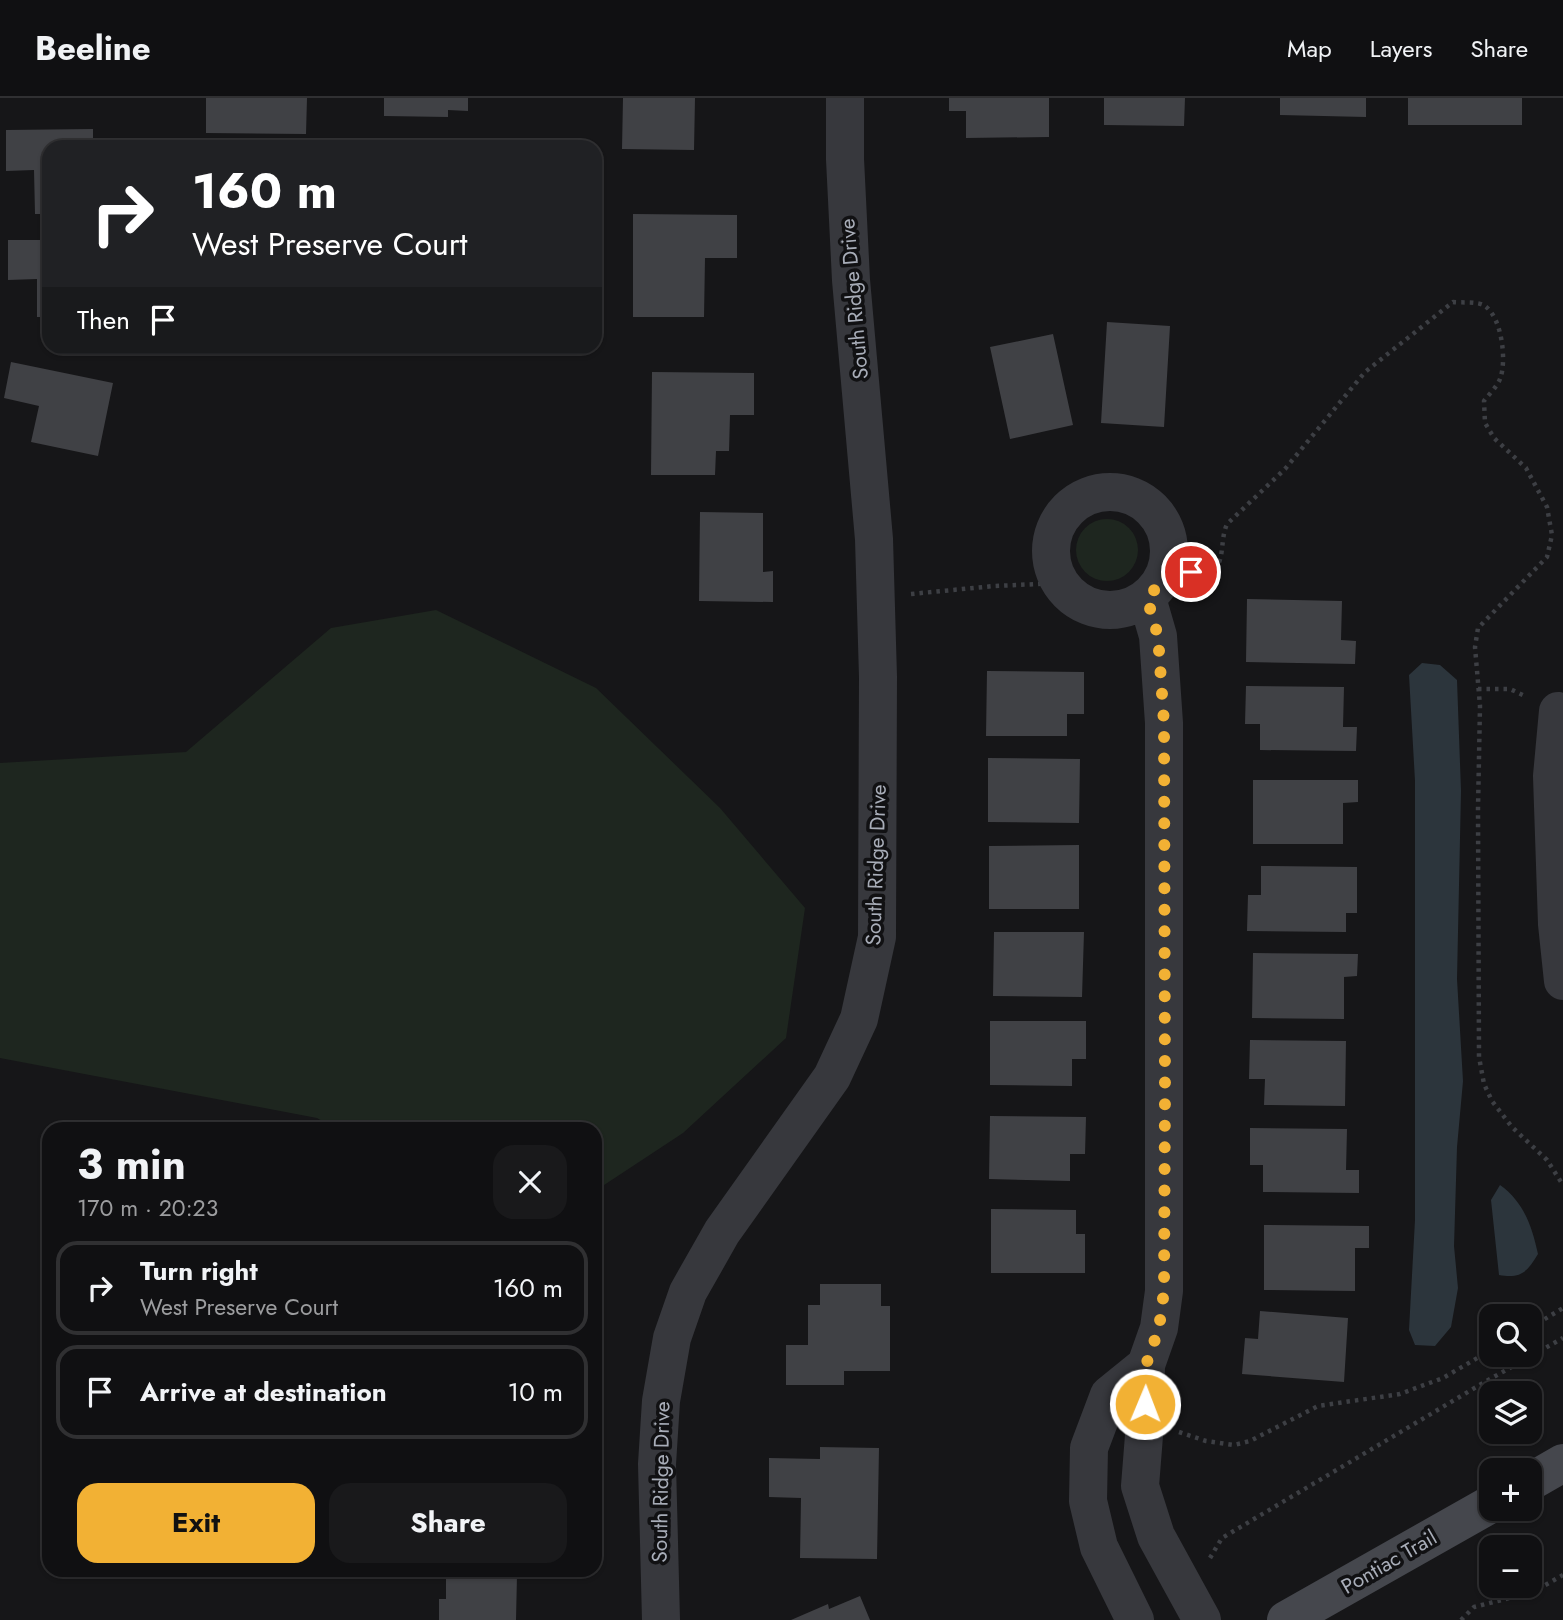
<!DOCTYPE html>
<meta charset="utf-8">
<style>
body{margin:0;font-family:Jost,sans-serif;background:#19191b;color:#f1f3f6;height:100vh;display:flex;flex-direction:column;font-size:26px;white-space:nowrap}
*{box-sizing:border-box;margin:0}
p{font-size:23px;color:#9c9d9f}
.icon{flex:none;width:38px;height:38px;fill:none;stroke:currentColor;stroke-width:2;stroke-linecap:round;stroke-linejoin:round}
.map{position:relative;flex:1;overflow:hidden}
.details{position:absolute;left:42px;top:1024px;width:560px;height:455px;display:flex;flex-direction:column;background:#101012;border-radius:21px;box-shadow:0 2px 5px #0004,0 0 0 2px #303032}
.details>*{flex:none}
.hud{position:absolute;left:42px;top:42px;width:560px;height:214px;border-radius:21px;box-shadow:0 2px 5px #0004,0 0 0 2px #303032;background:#202124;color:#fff;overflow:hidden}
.fabs{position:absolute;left:1479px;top:1206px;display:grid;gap:14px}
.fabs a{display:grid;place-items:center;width:63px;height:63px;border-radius:14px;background:#101012;box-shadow:0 2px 5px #0004,0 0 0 2px #303032;font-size:35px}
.pin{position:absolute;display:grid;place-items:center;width:60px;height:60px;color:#fff;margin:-30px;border:4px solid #fff;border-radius:50%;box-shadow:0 2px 7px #0007}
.me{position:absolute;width:77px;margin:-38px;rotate:1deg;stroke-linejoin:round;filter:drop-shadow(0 0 5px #0008)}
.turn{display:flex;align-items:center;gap:24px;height:147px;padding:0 35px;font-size:32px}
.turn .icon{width:91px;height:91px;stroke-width:2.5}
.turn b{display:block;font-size:49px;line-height:60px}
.then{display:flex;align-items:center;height:66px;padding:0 35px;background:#0003;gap:14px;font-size:26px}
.round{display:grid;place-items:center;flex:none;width:74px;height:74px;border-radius:21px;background:#19191b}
.summary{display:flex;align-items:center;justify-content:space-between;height:119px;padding:0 35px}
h1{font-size:42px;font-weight:700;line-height:52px}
.primary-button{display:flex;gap:14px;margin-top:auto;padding:14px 35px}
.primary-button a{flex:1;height:80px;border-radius:21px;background:#f2b134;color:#111;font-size:28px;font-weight:700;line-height:80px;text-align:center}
.primary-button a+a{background:#19191b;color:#f1f3f6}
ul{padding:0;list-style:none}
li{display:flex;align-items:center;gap:21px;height:94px;margin:0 14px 10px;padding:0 21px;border:4px solid #303032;border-radius:21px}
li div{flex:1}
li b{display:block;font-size:26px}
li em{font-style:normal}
header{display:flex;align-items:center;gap:42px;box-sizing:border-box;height:98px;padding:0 35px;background:#101012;border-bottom:2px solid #303032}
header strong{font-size:33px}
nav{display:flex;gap:38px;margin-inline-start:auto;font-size:24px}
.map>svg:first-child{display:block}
</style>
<header>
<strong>Beeline</strong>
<nav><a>Map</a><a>Layers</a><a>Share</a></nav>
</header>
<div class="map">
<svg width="1563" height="1522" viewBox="0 0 1563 1522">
<rect width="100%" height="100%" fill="#161618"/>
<path fill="#1e261f" d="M1076 452a31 31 0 1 1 62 0a31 31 0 1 1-62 0Z
M436 512 596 590 720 710 805 810 786 940 683 1035 595 1093V1031H336L317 1020 0 960V665L186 654 331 530Z"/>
<path fill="#2c353c" d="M1422 565 1440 567 1457 582 1461 693 1457 881 1463 983 1457 1049 1454 1148 1458 1190 1451 1229 1435 1248 1415 1247 1409 1232 1415 1122V683L1409 577Z
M1500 1087C1524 1104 1532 1129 1538 1156 1527 1174 1521 1181 1499 1177L1491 1102Z"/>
<path fill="#404145" d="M206 0H307L306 36 206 35Z
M384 0H468V13L448 12V19L384 18Z
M623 0H695L694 52 622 51Z
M949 0H1049V39L966 40V13H949Z
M1104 0H1185L1184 28 1104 27Z
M1280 0H1366V19L1280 17Z
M1408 0H1522V27H1408Z
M93 31V49H49V116H35L34 72 6 73V32Z
M633 116 737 117V160H705L704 219H633Z
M8 142H49V219H37V181L8 182Z
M1107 224 1170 228 1164 329 1101 325Z
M1053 236 1073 327 1010 341 990 249Z
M11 264 113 285 98 358 31 344 39 308 4 300Z
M652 274 754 275V317H730L729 353H716L715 377H651Z
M700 414 763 415V474L773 473V504L699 503Z
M1247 501 1342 503 1341 542 1356 543 1355 566 1246 564Z
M987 573 1084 574V616H1067V638H986Z
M1246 588 1344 589 1343 629H1357L1356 653 1260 652V626H1245Z
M988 660 1080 661 1079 725 988 724Z
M1253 682H1358V704L1343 705V746H1253Z
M1079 747V811H989V748Z
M1261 768 1357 769V815H1346V834L1247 833 1248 797H1261Z
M994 834H1084L1082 899 993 898Z
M1253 855 1358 856 1357 878 1344 879V921L1252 920Z
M990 923H1086V961H1072V988L990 987Z
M1250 942 1346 943 1345 1008 1264 1007 1265 981H1249Z
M990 1018 1086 1019 1085 1056H1070V1083L989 1081Z
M1250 1030 1347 1031 1346 1072H1359V1095L1263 1094V1067H1250Z
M991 1111 1076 1112V1136H1085V1175H991Z
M1264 1127 1369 1128V1150H1355V1193L1264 1192Z
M820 1186H881V1208H890V1273H844V1287H786V1247H808V1207H820Z
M1260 1213 1348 1220 1344 1284 1242 1276 1245 1240 1258 1241Z
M820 1349 879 1350 877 1461 800 1460 801 1400 769 1399V1360L820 1361Z
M446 1476 517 1477 516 1522H439V1501H446Z
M860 1498 870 1522H791L828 1506 829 1511Z"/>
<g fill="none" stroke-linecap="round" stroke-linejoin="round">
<path stroke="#3d3f44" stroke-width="4.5" stroke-dasharray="3.5 5" stroke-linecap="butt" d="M1173 476 1215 472C1225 458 1220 442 1227 426L1285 371 1365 274 1453 204C1462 205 1478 203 1485 208 1502 220 1507 263 1500 281 1497 289 1489 296 1484 303L1485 325 1494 340 1526 370 1547 409 1552 437 1547 459 1478 530 1475 549 1480 608 1478 711 1479 959 1484 986 1492 1003 1512 1029 1547 1062 1563 1087
M911 496 994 488 1060 485
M1478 591H1510L1525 598
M1530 1230 1563 1210
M1179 1334 1206 1343 1234 1347 1250 1343 1318 1308 1400 1296 1443 1280 1491 1252
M1210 1460 1222 1440 1483 1285 1563 1240
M1461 1522 1474 1509 1533 1494 1563 1477"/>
<path stroke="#37383d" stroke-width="38" d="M1051 453a59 59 0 1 1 118 0a59 59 0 1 1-118 0Z
M1147 500 1158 538 1164 625V1193L1159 1230 1146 1267 1145 1325 1140 1388 1156 1438 1202 1522
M1558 613 1552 678 1557 826 1563 883
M661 1522 657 1366 661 1303 672 1240 688 1194 722 1134 832 979 859 921 877 839 878 579 874 441 851 182 845 61V0
M1135 1522 1099 1449 1088 1403 1089 1350 1109 1297 1146 1267"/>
<path stroke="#45474d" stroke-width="38" d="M1530 1384 1563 1365
M1286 1522 1491 1406"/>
</g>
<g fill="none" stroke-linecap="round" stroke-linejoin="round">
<path stroke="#f2b134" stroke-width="12" stroke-dasharray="0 21.6" d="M1145 1306 1146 1267 1159 1230 1164 1193 1165 994 1164 625 1158 538 1147 500 1160 486 1164 477 1191 474"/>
</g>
<g text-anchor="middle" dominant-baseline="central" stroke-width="7" stroke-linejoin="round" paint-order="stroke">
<g font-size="21" fill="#a8adb8" stroke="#111113">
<text transform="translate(854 201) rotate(-95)">South Ridge Drive</text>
<text transform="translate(876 767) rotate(-88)">South Ridge Drive</text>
<text transform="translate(661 1384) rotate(-89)">South Ridge Drive</text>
<text transform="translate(1389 1464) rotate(-30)">Pontiac Trail</text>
</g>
</g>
</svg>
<div class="fabs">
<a><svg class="icon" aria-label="search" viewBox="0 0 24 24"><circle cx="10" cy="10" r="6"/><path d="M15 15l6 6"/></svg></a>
<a><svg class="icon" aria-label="layers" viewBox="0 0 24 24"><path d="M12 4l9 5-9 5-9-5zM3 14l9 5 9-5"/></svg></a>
<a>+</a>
<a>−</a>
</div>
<div class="pin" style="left:1191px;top:474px;background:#d93025"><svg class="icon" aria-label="arrive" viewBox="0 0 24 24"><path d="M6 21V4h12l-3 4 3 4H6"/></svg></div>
<svg class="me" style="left:1145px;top:1306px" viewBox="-20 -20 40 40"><circle r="17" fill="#f2b134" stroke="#fff" stroke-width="3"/><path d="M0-11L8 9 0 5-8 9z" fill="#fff"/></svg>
<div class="hud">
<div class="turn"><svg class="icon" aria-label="right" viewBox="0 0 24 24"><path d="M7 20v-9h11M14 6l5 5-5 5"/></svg><div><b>160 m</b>West Preserve Court</div></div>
<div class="then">Then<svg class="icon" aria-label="arrive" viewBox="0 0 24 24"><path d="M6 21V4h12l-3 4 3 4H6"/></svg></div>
</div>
<section class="details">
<div class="summary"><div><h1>3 min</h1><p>170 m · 20:23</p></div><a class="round"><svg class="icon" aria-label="close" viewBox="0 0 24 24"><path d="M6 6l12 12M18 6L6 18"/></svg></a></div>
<ul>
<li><svg class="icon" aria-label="right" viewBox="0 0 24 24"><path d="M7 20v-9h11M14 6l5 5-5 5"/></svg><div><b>Turn right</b><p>West Preserve Court</p></div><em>160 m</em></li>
<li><svg class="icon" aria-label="arrive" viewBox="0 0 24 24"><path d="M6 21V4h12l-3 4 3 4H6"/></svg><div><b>Arrive at destination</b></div><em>10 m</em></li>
</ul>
<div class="primary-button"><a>Exit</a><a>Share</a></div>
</section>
</div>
